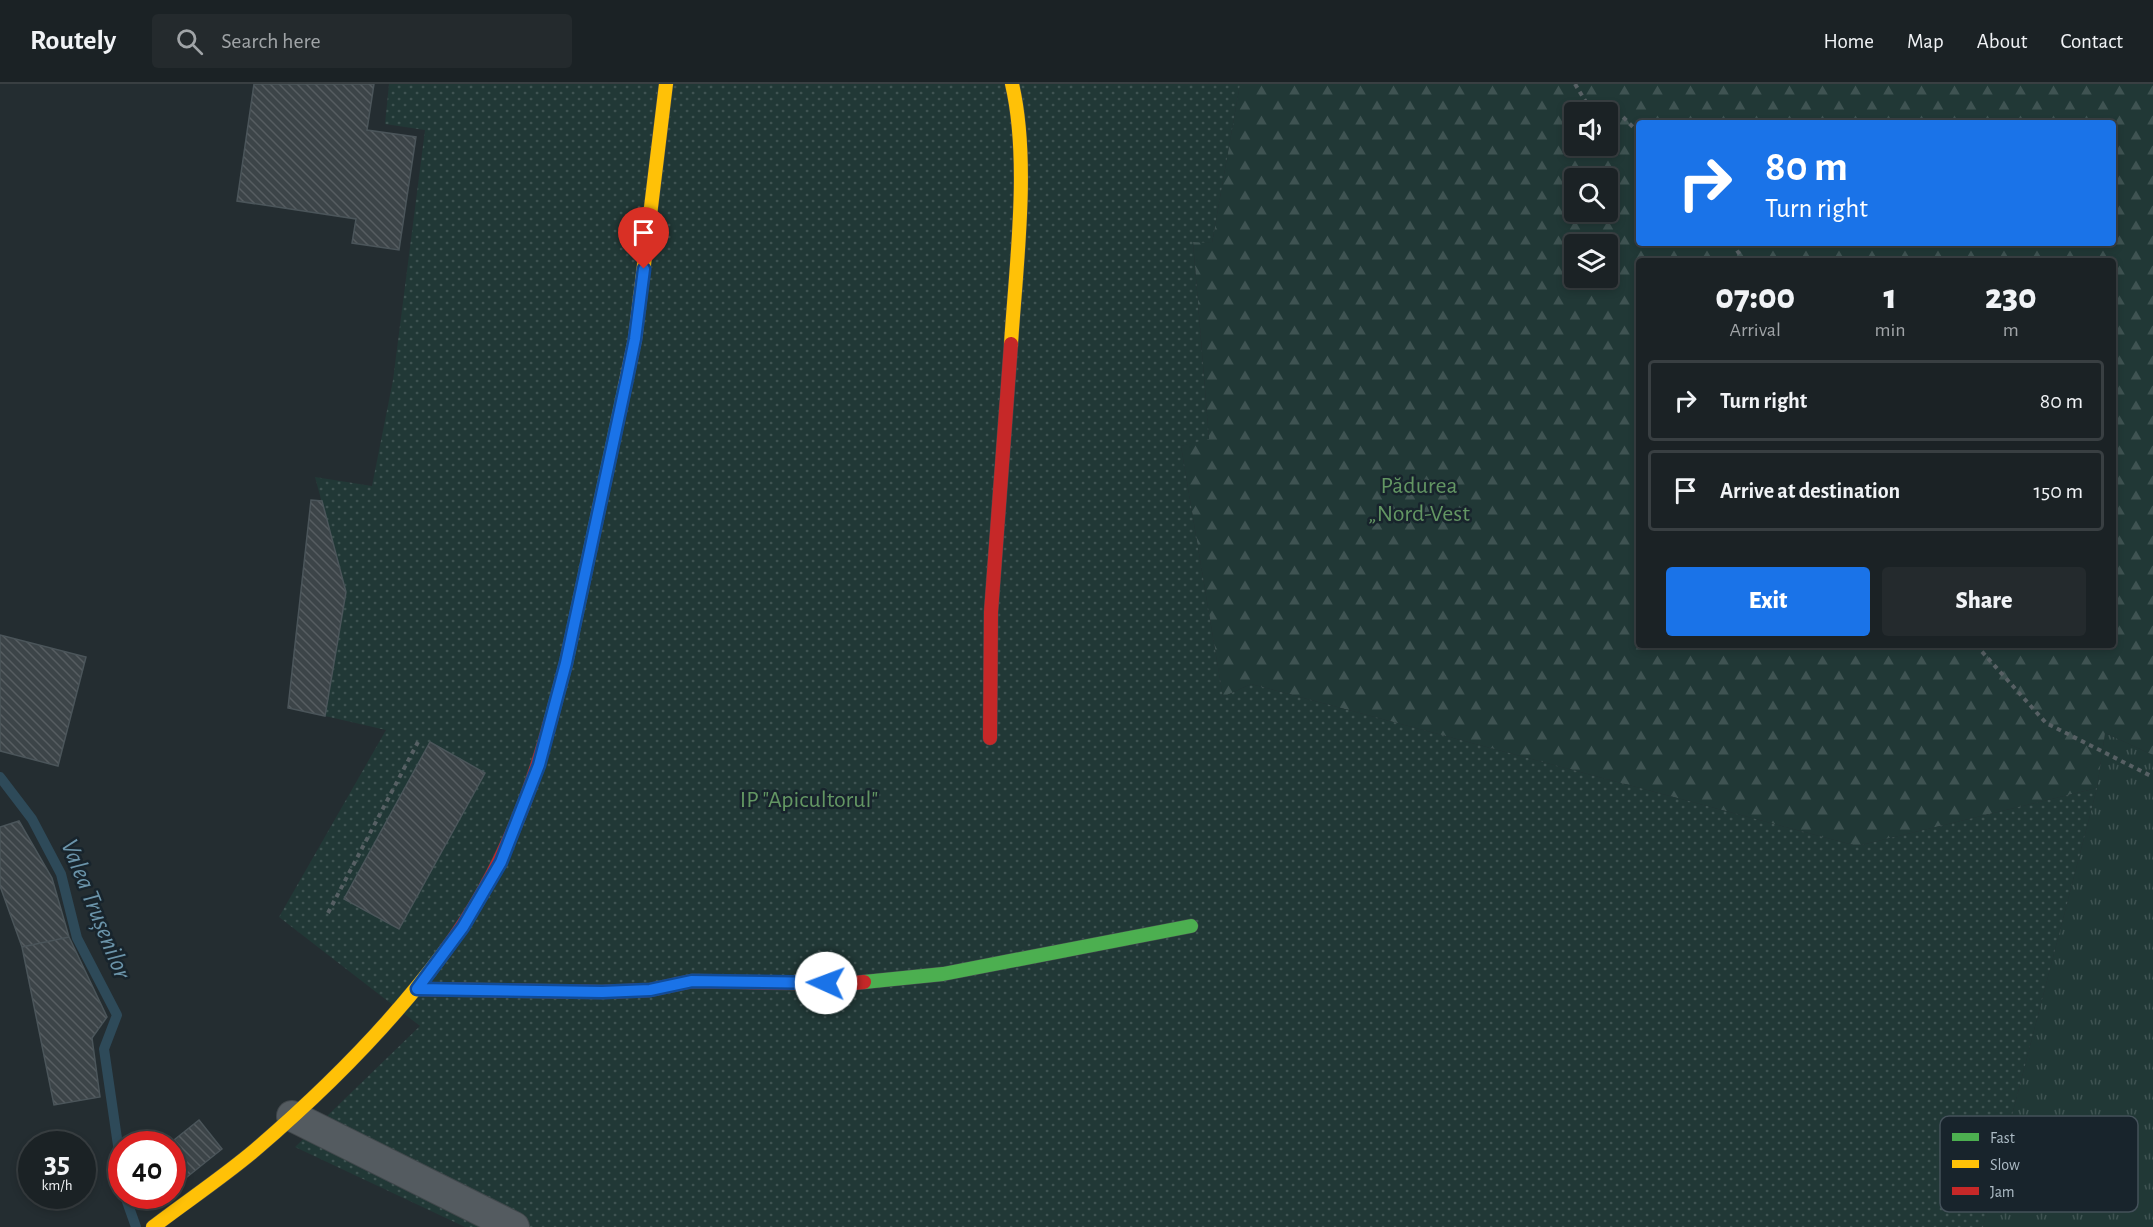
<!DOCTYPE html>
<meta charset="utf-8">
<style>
body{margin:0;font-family:"Alegreya Sans",sans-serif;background:#242a2d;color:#f1f3f6;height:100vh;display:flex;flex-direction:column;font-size:22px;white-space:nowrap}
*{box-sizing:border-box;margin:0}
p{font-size:20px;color:#a0a4a7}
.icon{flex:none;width:33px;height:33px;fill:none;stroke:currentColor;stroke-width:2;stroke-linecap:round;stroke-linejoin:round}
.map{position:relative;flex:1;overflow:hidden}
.side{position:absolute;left:1636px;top:174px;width:480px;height:390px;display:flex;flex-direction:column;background:#1b2225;border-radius:6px;box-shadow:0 3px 9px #0003,0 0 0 2px #393f42}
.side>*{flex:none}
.banner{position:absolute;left:1636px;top:36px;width:480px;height:126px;border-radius:6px;box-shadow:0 3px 9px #0003,0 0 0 2px #393f42;background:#1a73e8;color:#fff;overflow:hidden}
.buttons{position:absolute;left:1564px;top:18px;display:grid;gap:12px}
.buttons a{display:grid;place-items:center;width:54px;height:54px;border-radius:6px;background:#1b2225;box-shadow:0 3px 9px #0003,0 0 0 2px #393f42;font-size:30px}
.speed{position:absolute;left:18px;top:1047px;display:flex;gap:12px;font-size:30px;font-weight:700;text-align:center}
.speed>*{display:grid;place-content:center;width:78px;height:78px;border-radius:50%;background:#1b2225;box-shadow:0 3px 9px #0003,0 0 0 2px #393f42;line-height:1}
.speed small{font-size:15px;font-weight:400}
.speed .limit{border:9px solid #d22;background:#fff;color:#111}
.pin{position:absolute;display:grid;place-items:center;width:51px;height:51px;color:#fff;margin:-62px -26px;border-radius:50% 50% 50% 0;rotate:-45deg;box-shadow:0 0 6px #0007}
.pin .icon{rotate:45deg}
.me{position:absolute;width:66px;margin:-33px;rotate:272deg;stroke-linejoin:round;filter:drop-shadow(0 0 4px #0008)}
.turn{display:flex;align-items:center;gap:21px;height:126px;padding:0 30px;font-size:27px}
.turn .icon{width:78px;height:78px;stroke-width:2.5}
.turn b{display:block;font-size:42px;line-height:51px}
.eta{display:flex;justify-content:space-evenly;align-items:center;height:102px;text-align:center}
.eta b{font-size:36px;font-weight:800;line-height:42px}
.action{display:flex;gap:12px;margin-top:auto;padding:12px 30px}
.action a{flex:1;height:69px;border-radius:6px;background:#1a73e8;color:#fff;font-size:24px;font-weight:800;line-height:69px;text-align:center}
.action a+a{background:#242a2d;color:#f1f3f6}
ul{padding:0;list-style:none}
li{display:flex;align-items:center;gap:18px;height:81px;margin:0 12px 9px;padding:0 18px;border:3px solid #393f42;border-radius:6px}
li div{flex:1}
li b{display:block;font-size:22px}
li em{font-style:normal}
header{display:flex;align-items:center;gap:36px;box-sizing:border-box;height:84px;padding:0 30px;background:#1b2225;border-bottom:2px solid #393f42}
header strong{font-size:28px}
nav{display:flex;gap:33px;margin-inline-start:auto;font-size:21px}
.search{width:420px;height:54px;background:#242a2d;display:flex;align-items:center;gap:15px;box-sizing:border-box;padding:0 21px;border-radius:6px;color:#a0a4a7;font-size:22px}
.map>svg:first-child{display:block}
</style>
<header>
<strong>Routely</strong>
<div class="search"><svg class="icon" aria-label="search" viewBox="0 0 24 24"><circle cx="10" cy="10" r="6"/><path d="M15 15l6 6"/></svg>Search here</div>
<nav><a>Home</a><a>Map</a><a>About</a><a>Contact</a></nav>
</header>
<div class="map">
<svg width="2153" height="1143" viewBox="0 0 2153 1143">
<defs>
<pattern id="grass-tufts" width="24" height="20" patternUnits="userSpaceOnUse" patternTransform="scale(1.5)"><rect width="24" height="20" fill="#213836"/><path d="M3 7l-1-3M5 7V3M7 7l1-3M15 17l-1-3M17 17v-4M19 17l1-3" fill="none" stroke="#3f5352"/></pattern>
<pattern id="forest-firs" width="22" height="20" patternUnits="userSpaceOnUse" patternTransform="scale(1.5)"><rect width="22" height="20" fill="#213836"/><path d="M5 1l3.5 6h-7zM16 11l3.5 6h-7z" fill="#3f5352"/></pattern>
<pattern id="garden-dots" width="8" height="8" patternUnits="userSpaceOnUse" patternTransform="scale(1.5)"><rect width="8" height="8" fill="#213836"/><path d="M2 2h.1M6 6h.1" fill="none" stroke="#3f5352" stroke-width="1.8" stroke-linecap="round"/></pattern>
<pattern id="building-back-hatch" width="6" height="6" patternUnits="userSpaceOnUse" patternTransform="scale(1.5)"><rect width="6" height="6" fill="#3c4448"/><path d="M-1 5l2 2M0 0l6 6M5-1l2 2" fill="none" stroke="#565d61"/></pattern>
</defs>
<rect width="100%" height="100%" fill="#242d31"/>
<path fill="url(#grass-tufts)" d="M2105 649 2153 671V1143H1983L2097 704Z"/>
<path fill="url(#forest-firs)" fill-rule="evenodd" d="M1240 0H2153V671L2105 649 2097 704 1857 762 1251 600 1223 613 1181 362 1209 354 1193 157 1212 159ZM1575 28H1608V62H1575ZM1640 39H2114V159H1640ZM1575 94H1608V128H1575ZM1575 160H1608V194H1575ZM1640 177H2114V561H1640Z"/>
<path fill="url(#garden-dots)" d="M389 0H1240L1212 159 1193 158 1209 355 1181 362 1223 613 1251 600 1857 762 2097 704 1983 1143H465L295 1063 420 942 279 833 386 646 325 632 346 508 315 393 372 402 393 296 425 46 385 40Z"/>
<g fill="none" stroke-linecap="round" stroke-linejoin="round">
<path stroke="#2e4a59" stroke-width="10" d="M0 693 32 735 61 790 77 854 117 931 104 965 122 1089
M125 1112 136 1143"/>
</g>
<path fill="url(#building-back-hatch)" stroke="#4b555a" stroke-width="1.5" d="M254 0H374L367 46 416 53 399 166 352 159 356 135 237 117Z
M311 416 322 417 346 508 325 632 288 624Z
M0 551 86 573 58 682 0 667Z
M430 658 485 689 399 845 344 815Z
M19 737 52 794 69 853 22 863 0 802V743Z
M69 853 107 933 92 954 100 1013 54 1021 22 863Z
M199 1036 222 1065 172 1105V1060H169Z"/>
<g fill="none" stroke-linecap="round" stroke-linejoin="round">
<defs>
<path id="street" d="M292 1032 514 1143"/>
<path id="fast" d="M551 635 566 579 625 302
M864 898 943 890 1191 842"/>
<path id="slow" d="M1011 260C1016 181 1030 77 1012 0
M625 302 635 255 666 0
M153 1143C187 1117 223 1093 255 1066 325 1006 391 940 445 867"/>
<path id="jam" d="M990 654 991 528 1011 260
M445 867C497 797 529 718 551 635
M417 905 602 908 650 906 692 897 844 900 864 898"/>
</defs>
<use href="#street" stroke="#42484c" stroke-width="32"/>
<use href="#fast" stroke="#42484c" stroke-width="15"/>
<use href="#slow" stroke="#42484c" stroke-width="15"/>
<use href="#jam" stroke="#42484c" stroke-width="15"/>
<path stroke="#576064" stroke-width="4" stroke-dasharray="4.5 4.5" stroke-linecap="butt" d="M1575 0 1589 23 1621 31 1640 50
M1732 159 1744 177
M1976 561 2046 639 2153 693
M328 829 418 658"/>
<use href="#street" stroke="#545b60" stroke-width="30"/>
<use href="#fast" stroke="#4caf50" stroke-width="14"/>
<use href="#slow" stroke="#ffc107" stroke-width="14"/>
<use href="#jam" stroke="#c62828" stroke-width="14"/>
</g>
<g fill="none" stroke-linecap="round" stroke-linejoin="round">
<defs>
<path id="route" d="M644 185 635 255 627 294 566 579 539 681 501 778 463 843 417 905 602 908 650 906 692 897 826 899"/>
</defs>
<use href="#route" stroke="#114b97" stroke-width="15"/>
<use href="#route" stroke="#1a73e8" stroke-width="10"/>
</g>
<g text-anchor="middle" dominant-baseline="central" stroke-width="5" stroke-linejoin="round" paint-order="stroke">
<g font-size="24" fill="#639663" stroke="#18242c">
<text x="1419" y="402">Pădurea<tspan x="1419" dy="28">„Nord-Vest</tspan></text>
<text x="809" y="716">IP "Apicultorul"</text>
</g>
<g font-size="26" font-style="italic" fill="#6b94aa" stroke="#18242c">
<text transform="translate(96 825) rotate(68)">Valea Trușenilor</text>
</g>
</g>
<rect x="1940" y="1032" width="198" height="96" rx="9" fill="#18242c" stroke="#44515a" stroke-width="1.5"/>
<rect x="1952" y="1049" width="27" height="8" fill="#4caf50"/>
<rect x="1952" y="1076" width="27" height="8" fill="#ffc107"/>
<rect x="1952" y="1103" width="27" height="8" fill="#c62828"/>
<g font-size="16" fill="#acbbc5">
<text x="1990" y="1059">Fast</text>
<text x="1990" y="1086">Slow</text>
<text x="1990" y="1113">Jam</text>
</g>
</svg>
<div class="buttons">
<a><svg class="icon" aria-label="sound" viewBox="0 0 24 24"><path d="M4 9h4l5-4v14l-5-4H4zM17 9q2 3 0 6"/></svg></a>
<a><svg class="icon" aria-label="search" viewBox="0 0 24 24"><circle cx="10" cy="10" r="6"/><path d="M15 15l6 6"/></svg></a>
<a><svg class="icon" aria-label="layers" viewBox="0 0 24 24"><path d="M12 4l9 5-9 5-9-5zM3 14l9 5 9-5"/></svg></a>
</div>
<div class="speed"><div>35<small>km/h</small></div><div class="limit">40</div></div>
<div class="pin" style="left:644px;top:185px;background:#d93025"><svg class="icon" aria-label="arrive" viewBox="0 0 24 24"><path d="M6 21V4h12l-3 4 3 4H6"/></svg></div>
<svg class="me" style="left:826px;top:899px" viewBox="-20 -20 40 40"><circle r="19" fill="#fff"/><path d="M0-13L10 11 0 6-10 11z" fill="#1a73e8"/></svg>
<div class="banner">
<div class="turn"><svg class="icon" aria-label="right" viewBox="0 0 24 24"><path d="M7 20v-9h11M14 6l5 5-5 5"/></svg><div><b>80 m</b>Turn right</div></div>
</div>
<section class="side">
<div class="eta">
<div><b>07:00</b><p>Arrival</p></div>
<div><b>1</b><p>min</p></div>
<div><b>230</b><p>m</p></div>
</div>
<ul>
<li><svg class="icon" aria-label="right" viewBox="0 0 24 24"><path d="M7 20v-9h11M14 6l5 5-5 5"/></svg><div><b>Turn right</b></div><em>80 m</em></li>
<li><svg class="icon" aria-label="arrive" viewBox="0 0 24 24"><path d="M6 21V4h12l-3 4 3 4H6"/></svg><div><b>Arrive at destination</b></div><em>150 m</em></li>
</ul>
<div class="action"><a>Exit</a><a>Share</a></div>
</section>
</div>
